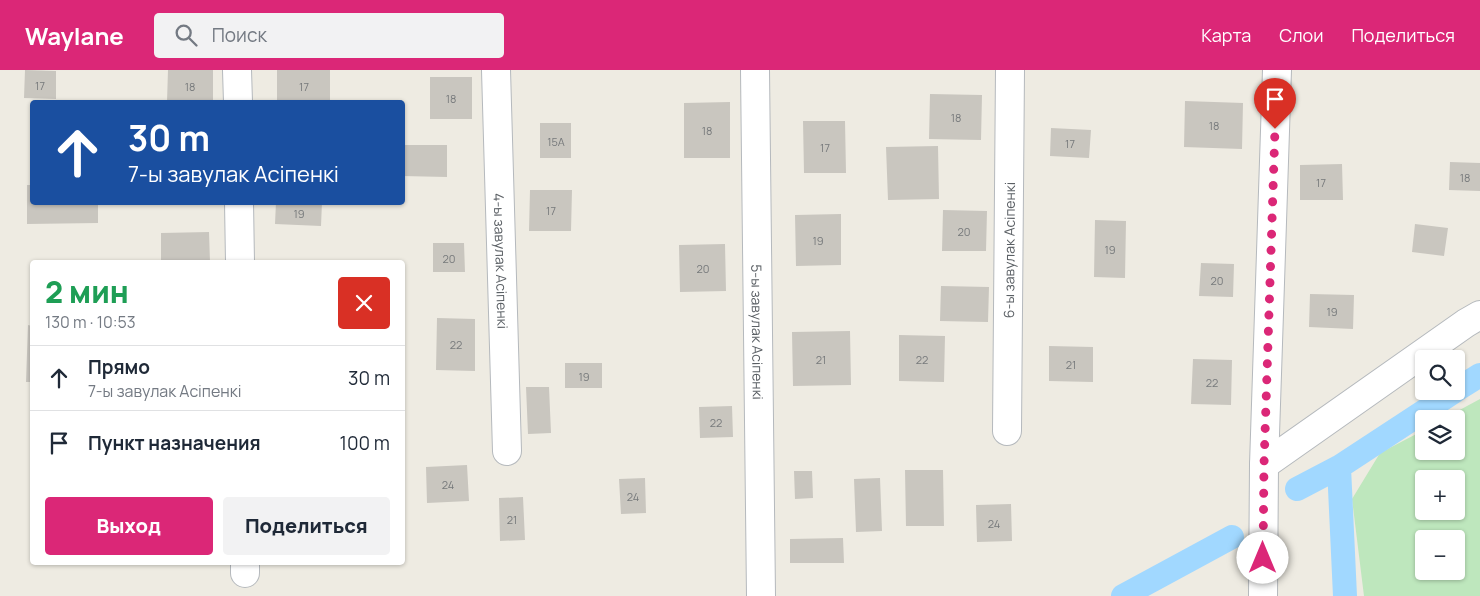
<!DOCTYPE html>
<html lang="ru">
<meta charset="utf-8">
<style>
body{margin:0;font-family:Manrope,sans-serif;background:#f2f2f3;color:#1f2937;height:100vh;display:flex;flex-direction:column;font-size:19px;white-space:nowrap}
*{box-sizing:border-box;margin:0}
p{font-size:16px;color:#747a83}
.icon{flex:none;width:28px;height:28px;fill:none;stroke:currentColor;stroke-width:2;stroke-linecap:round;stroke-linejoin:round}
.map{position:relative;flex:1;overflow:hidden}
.sheet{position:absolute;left:30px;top:190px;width:375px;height:305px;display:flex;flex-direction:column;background:#fff;border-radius:5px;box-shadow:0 1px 4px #0004}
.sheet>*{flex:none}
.top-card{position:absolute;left:30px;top:30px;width:375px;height:105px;border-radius:5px;box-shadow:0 1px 4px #0004;background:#1a4fa0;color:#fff;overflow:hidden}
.tools{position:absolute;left:1415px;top:280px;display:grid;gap:10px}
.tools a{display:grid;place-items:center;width:50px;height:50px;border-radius:5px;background:#fff;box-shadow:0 1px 4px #0004;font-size:25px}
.pin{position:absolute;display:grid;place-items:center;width:42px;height:42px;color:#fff;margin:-51px -21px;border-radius:50% 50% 50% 0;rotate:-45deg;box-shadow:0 0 5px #0007}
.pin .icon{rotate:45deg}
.me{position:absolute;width:55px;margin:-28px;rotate:0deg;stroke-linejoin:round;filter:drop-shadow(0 0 4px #0008)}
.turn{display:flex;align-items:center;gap:18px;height:105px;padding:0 15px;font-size:22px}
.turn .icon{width:65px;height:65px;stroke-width:2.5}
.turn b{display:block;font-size:35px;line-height:42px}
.round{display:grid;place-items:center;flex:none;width:52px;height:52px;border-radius:5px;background:#f2f2f3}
.head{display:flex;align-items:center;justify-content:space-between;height:85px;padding:0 15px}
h1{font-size:30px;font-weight:800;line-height:38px;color:#1e9e55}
.primary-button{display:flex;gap:10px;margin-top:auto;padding:10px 15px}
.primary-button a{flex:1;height:58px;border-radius:5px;background:#db2777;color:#fff;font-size:20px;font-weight:800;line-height:58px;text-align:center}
.primary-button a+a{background:#f2f2f3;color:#1f2937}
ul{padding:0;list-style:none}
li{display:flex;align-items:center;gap:15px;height:65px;padding:0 15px;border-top:1px solid #e0e1e3}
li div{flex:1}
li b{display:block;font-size:19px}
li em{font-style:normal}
header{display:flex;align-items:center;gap:30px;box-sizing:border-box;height:70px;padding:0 25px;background:#db2777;color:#fff}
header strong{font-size:24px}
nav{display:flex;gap:28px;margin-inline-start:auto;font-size:18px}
.search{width:350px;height:45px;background:#f2f2f3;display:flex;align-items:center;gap:12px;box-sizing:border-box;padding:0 18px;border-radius:5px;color:#747a83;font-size:19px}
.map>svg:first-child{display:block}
</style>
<header>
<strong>Waylane</strong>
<div class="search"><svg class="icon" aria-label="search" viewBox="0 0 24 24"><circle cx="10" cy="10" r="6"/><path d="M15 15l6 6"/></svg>Поиск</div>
<nav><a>Карта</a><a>Слои</a><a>Поделиться</a></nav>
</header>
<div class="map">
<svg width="1480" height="526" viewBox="0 0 1480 526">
<rect width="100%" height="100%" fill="#eeebe2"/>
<path fill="#bee7bd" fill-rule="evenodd" d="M1480 329V526H1364L1352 429 1380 383 1424 360V381H1456V349H1443ZM1424 409H1456V441H1424ZM1424 469H1456V501H1424Z"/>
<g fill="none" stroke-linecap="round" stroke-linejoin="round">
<path stroke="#a1d8ff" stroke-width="24" d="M1456 320 1480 305
M1297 419 1339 397
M1123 526 1232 467
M1345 526 1339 397 1455 321"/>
</g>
<path fill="#c9c6bf" d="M25 0 56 1V29L24 28Z
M168 0H213V32H167Z
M277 0H330V32H277Z
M430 7H472V49H430Z
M930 24 982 25 981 70 929 69Z
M1185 31 1243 33 1242 79 1184 77Z
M730 32V88H684V33Z
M803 51H845L846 103H804Z
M540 53H571V88H540Z
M1051 58 1091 60 1089 88 1050 86Z
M402 75H447V107L402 106Z
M938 76 939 129 888 130 886 77Z
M1450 92 1480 93V121L1449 120Z
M1342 94 1343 130H1300V95Z
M27 115H32V132H98V153L27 154Z
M530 120H572L571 161H529Z
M276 132H322L321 156 275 154Z
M943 140 987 141 986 181H942Z
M841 144V195L796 196 795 145Z
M1095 150 1126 151 1125 208 1094 207Z
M1415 154 1448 158 1444 186 1412 182Z
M209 162 210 192H161V163Z
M433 173H464L465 202H433Z
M725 174 726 221 680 222 679 175Z
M1201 193 1234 194 1233 227 1199 226Z
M941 216 989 217 988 252 940 251Z
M1310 224 1354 225 1353 259 1309 257Z
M437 248 475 249V301L436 300Z
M28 255 32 256V312H26Z
M850 261 851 315 793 316 792 262Z
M899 265 945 266 944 312 899 311Z
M1049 276 1093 277V312L1049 311Z
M1193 289 1232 290 1231 335 1191 334Z
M565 293H602V318H565Z
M526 317H549L551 363 528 364Z
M732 336 733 367 700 368 699 337Z
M467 395 469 431 427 433 426 397Z
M905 400H943L944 456H906Z
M794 401H812L813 428 795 429Z
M645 408 646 443 621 444 619 409Z
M880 408 882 461 856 462 854 409Z
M523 427 525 470 500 471 499 428Z
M1011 434 1012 471 977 472 976 435Z
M843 468 844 493H790V469Z"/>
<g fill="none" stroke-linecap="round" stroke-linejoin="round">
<defs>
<g id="street">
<path d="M237 0 238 32"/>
<path id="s1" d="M496 0 507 381"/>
<path id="s2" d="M755 0 761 526"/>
<path d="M239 132 240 192"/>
<path id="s3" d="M1007 361 1010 0"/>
<path d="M1264 395 1466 253 1480 245"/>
<path d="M245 492V503"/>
<path d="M1263 526 1264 395 1277 0"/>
</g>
</defs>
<use href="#street" stroke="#b5b9bd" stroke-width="30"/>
<use href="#street" stroke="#fff" stroke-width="28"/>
</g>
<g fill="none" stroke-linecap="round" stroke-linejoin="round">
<path stroke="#db2777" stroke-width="9" stroke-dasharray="0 16.2" d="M1263 488 1264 395 1275 59"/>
</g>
<g text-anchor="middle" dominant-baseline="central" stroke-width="4" stroke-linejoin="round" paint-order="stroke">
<g font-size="11" fill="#76797b">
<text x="40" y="15">17</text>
<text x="190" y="16">18</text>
<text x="304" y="16">17</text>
<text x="451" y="28">18</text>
<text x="956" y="47">18</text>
<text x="1214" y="55">18</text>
<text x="707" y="60">18</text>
<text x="556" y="71">15А</text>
<text x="1070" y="73">17</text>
<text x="825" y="77">17</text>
<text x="1465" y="107">18</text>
<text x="1321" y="112">17</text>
<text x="551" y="140">17</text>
<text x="299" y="143">19</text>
<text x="964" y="161">20</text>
<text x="818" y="170">19</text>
<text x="1110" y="179">19</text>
<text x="449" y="188">20</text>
<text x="703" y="198">20</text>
<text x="1217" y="210">20</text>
<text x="1332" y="241">19</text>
<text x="456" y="274">22</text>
<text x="821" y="289">21</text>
<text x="922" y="289">22</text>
<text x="1071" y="294">21</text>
<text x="584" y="306">19</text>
<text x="1212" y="312">22</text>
<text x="716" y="352">22</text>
<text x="448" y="414">24</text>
<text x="633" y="426">24</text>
<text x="512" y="449">21</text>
<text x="994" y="453">24</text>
</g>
<g font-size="14" fill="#5a5f64" stroke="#fff">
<text stroke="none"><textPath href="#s3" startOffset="181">6-ы завулак Асіпенкі</textPath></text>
<text stroke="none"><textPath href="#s1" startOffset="191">4-ы завулак Асіпенкі</textPath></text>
<text stroke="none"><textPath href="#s2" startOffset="262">5-ы завулак Асіпенкі</textPath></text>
</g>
</g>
</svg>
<div class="tools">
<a><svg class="icon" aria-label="search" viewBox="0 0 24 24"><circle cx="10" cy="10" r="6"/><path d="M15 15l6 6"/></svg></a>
<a><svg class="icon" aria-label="layers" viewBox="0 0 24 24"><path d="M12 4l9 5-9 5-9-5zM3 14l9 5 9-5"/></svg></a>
<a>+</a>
<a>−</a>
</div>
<div class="pin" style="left:1275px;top:59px;background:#d93025"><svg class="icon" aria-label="arrive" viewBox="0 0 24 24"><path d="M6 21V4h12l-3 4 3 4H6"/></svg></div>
<svg class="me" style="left:1263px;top:488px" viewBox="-20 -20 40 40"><circle r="19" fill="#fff"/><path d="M0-13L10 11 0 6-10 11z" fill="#db2777"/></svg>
<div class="top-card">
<div class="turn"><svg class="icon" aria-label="ahead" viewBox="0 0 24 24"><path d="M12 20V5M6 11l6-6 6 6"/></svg><div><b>30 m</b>7-ы завулак Асіпенкі</div></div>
</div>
<section class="sheet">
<div class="head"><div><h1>2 мин</h1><p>130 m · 10:53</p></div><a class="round" style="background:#d93025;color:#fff"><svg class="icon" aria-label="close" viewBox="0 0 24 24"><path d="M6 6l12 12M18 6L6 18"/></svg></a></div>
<ul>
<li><svg class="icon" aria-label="ahead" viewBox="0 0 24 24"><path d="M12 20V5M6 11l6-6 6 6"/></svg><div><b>Прямо</b><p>7-ы завулак Асіпенкі</p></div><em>30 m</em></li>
<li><svg class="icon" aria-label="arrive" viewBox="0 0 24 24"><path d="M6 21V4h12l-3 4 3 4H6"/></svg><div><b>Пункт назначения</b></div><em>100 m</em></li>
</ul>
<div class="primary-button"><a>Выход</a><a>Поделиться</a></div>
</section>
</div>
